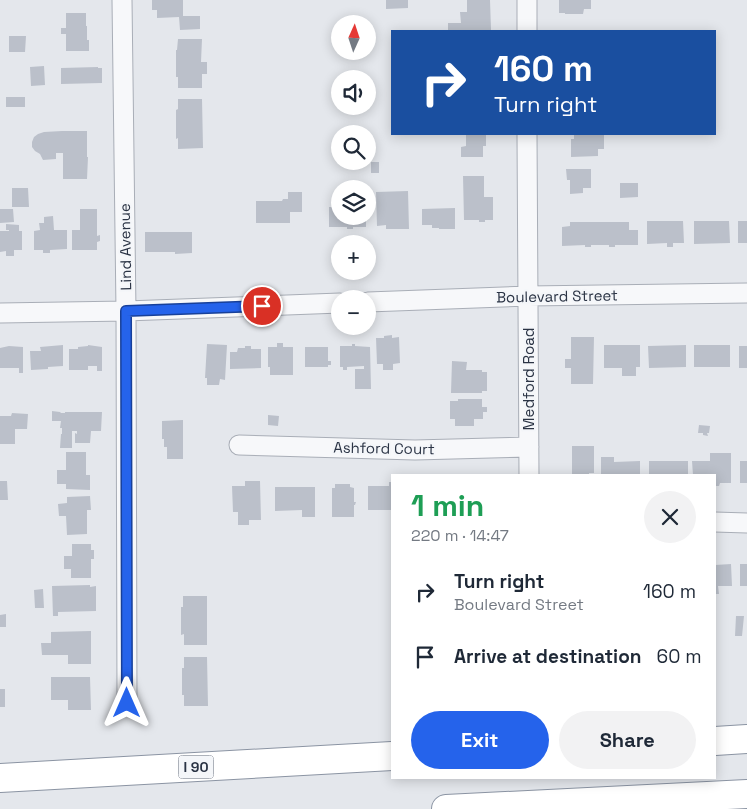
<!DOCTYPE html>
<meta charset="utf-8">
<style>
body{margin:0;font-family:"Space Grotesk",sans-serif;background:#f2f2f3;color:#1f2937;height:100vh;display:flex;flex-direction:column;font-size:19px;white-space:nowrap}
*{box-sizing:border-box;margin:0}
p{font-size:16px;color:#747a83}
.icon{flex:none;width:28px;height:28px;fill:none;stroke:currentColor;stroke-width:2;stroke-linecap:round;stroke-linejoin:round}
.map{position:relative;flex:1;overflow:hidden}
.side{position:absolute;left:391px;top:474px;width:325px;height:305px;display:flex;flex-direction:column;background:#fff;border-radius:0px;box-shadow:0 2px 12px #0003}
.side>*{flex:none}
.banner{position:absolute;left:391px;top:30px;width:325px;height:105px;border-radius:0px;box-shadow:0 2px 12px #0003;background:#1a4fa0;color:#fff;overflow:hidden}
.needle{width:32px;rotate:3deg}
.fabs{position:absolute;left:331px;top:15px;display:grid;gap:10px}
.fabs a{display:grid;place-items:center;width:45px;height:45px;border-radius:50%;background:#fff;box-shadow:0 2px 12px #0003;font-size:25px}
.pin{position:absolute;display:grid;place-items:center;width:42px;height:42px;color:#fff;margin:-21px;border:2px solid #fff;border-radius:50%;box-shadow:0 1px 5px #0007}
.me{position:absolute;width:55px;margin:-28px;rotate:0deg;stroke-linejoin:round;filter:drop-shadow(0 0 4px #0008)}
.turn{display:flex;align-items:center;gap:18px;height:105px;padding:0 20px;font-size:22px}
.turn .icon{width:65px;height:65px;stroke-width:2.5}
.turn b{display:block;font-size:35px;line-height:42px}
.round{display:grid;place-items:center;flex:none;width:52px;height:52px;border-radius:26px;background:#f2f2f3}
.summary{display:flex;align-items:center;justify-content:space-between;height:85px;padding:0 20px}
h1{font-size:30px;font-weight:700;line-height:38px;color:#1e9e55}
.cta{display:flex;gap:10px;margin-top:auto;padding:10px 20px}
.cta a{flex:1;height:58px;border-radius:30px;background:#2563eb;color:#fff;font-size:20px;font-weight:700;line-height:58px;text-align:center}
.cta a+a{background:#f2f2f3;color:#1f2937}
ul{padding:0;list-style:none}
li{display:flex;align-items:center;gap:15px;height:65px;padding:0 20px}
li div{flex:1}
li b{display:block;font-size:19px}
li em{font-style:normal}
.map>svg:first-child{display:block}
</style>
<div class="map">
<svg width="747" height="809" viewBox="0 0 747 809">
<rect width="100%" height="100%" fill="#e4e7ec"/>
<path fill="#bbc0ca" d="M152 0H183V16H200V29L180 30 179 17 157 18V10H152Z
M386 0H408V8L386 9Z
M467 0H490L491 30 448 31V23H461L460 12H467Z
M559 0H591V9H584L583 14H565V13H559Z
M66 13H86V26H87V40H89V51H66V34H61V28H66Z
M9 36H26L25 52H9Z
M178 39H202L201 62H207V74H202V88H178V77H176V50H177Z
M44 66 45 85 31 86 30 67Z
M98 67V68H102V83L61 84V68Z
M6 97H25V107H6Z
M178 99H202L203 148 178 149V138L176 139V110L178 109Z
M62 131H87V157H88L87 179H63V153H56V159L43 160 40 154 35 151 32 147V142L34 137 38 134 44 132Z
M466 134H486V146H483V157H461V147L466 146Z
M574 134H598V135H604V149H598V156L571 157V139H574Z
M371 162H379V173H371Z
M566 169H591V188H583V193L570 194V180H567Z
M463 176H484V197H493V220H485V222H479V220H464Z
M620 183H638V197L620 198Z
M12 188H28L29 207H12Z
M408 191 409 229H386V225L377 226 376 192Z
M288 192H302V212H290V223H256V201H282L283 199H288Z
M329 207H340V216H366V227H353V229H347V227H329Z
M455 208V229H439V228H432V225H422V209Z
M0 209H13L14 222 0 223Z
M80 209H97V236L100 235V241L97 242V250H72V230H80Z
M53 216 54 230H67V249L50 250V253H43V250H34V231L40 230 39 223H44V217Z
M647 221H683L684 243H673V247H667V243L647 244Z
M694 221H729L730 243 694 244Z
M738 221H747V243H738Z
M570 222H629V230H638V245H615V247H609V245H591V247H585V245L562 246V227L570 226Z
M6 224 19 225V231H22V250H14V256H6V251L0 252V231H9V230H6Z
M145 232H192V253L175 254V252H145Z
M392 335V338L399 337 400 363 393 364V370H383V364H377L376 338H384V336Z
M571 337H594L593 384H571V368H565V359H571Z
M277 343H283V347H293V375H270V367H268V347H277Z
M207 344 227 345 225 380 220 379 219 385H207V378H205Z
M352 344H355V346L370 347 371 389H355V369H364V366L347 367V370H343V367H340V346H352Z
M63 345V366L48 367V369L31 370 30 351H41L40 347Z
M88 345 102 347V371H97V366H88V370H69V349H78V347L88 346Z
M604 345H640V367H636V376H622V368H604Z
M686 345V367L649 368 648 346Z
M694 345H730V367H694Z
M9 346 23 347V373H19V368H0V348Z
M245 346H251V349H261V368L230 369V352H237L238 348H245Z
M739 346H747V368H739Z
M305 347H328V361H331V365H328V367H305Z
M452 361 467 362 466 370H482V372H487V391H482V393H451Z
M458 399H482V407H487V412H483V419H474V426H455V419H450V401H458Z
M52 411 60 412 61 413H65V412H102L101 431H91L90 443H75V433L77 434V431H72V448H60L61 434H62V428H60L61 421H52Z
M12 413 28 414 27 429H15V444H0V416H11Z
M268 415 279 416 278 426 268 425Z
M183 420V459H167V447H164V439H162V421Z
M699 425 710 426 709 433H707L708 436 703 435V433H698Z
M572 446H594V473H589V475H572Z
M66 452H86V475H90V490L66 489V484H57V470H66Z
M710 453H731V483H720L719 486H715V475H693L692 461H710Z
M601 457H614V462L640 461V475H601Z
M649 461H688V475H649Z
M740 461H747V483H740Z
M0 481H7L8 500H0Z
M245 481H260L261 520H249V525H238V512H233L232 486H245Z
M389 482H392V510H368V486H389Z
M335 484H350V487L354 488V502H356L355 505H354V517H332V488H335Z
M275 487H315V517H302V510L275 511Z
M90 496 91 510H87V534L67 535 66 516H59L58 504 67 503V497Z
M72 544H91V550H94V559H91V578H71V569H64V556H72Z
M731 564 732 586H718L719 594H715V565Z
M740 564H747V586H740Z
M90 585V587L96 586V611L58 612V616H53L52 586Z
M43 589 44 608H35L34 590Z
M183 596H207V645H184V634L181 635V607H183Z
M6 614V627H0V615Z
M736 616H744L742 636H735Z
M91 631V664H68V655H42L41 643H51V632Z
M184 657H207L208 706H184V695H182V668H184Z
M51 677H90L91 710H68V700H51Z
M0 689H5V707H0Z"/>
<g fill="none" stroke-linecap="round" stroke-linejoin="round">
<defs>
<path id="minor" d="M122 0 126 311 127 703
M527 0V31
M527 134 529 475
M368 302 528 296 747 293
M0 313 126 311 340 303
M239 445 415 450 529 447
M715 522 747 523"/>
<path id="motorway" d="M715 741 747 739
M0 778 392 756
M446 809 747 794"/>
</defs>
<use href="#minor" stroke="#a9aeb7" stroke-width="21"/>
<use href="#motorway" stroke="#8b94a3" stroke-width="30"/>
<use href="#minor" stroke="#f7f8fa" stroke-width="19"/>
<use href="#motorway" stroke="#fff" stroke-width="28"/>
</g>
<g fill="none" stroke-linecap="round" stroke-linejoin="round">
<defs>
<path id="route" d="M127 703 126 311 262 306"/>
</defs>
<use href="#route" stroke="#184099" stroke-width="12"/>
<use href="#route" stroke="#2563eb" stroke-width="9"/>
</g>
<g text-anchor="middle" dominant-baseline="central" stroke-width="4.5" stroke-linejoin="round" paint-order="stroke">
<rect fill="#f4f6f9" stroke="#676e7b" stroke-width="1" x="178.5" y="755.5" width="35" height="23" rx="4"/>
<g font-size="14" font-weight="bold" fill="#2b3445">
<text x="196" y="767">I 90</text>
</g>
<g font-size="15" fill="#2b3445" stroke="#f4f6f9">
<text transform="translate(125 247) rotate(-91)">Lind Avenue</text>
<text transform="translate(557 296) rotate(-1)">Boulevard Street</text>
<text transform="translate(528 379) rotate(-90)">Medford Road</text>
<text transform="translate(384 448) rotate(1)">Ashford Court</text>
</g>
</g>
</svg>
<div class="fabs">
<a><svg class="needle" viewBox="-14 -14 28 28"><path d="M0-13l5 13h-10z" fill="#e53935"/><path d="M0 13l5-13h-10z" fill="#747a83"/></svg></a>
<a><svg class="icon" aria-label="sound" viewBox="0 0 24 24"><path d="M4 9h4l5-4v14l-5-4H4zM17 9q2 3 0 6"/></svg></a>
<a><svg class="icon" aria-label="search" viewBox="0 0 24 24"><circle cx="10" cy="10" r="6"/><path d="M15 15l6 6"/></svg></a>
<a><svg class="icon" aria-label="layers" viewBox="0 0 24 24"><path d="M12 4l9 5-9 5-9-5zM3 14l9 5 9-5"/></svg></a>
<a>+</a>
<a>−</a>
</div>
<div class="pin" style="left:262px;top:306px;background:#d93025"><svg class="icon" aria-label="arrive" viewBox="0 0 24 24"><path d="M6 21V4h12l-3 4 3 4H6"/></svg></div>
<svg class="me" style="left:127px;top:703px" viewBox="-20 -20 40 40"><path d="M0-17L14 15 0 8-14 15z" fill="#2563eb" stroke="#fff" stroke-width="4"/></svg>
<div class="banner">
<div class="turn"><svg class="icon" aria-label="right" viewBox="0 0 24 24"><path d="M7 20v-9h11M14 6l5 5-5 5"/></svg><div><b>160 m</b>Turn right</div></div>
</div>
<section class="side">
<div class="summary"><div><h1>1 min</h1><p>220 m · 14:47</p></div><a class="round"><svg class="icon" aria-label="close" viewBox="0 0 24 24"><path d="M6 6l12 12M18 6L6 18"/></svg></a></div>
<ul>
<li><svg class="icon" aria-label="right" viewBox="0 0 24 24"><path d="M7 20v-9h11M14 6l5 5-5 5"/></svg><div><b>Turn right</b><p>Boulevard Street</p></div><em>160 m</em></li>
<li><svg class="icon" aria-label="arrive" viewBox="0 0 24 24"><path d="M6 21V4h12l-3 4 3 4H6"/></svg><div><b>Arrive at destination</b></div><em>60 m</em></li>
</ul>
<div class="cta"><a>Exit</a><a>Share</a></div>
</section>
</div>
